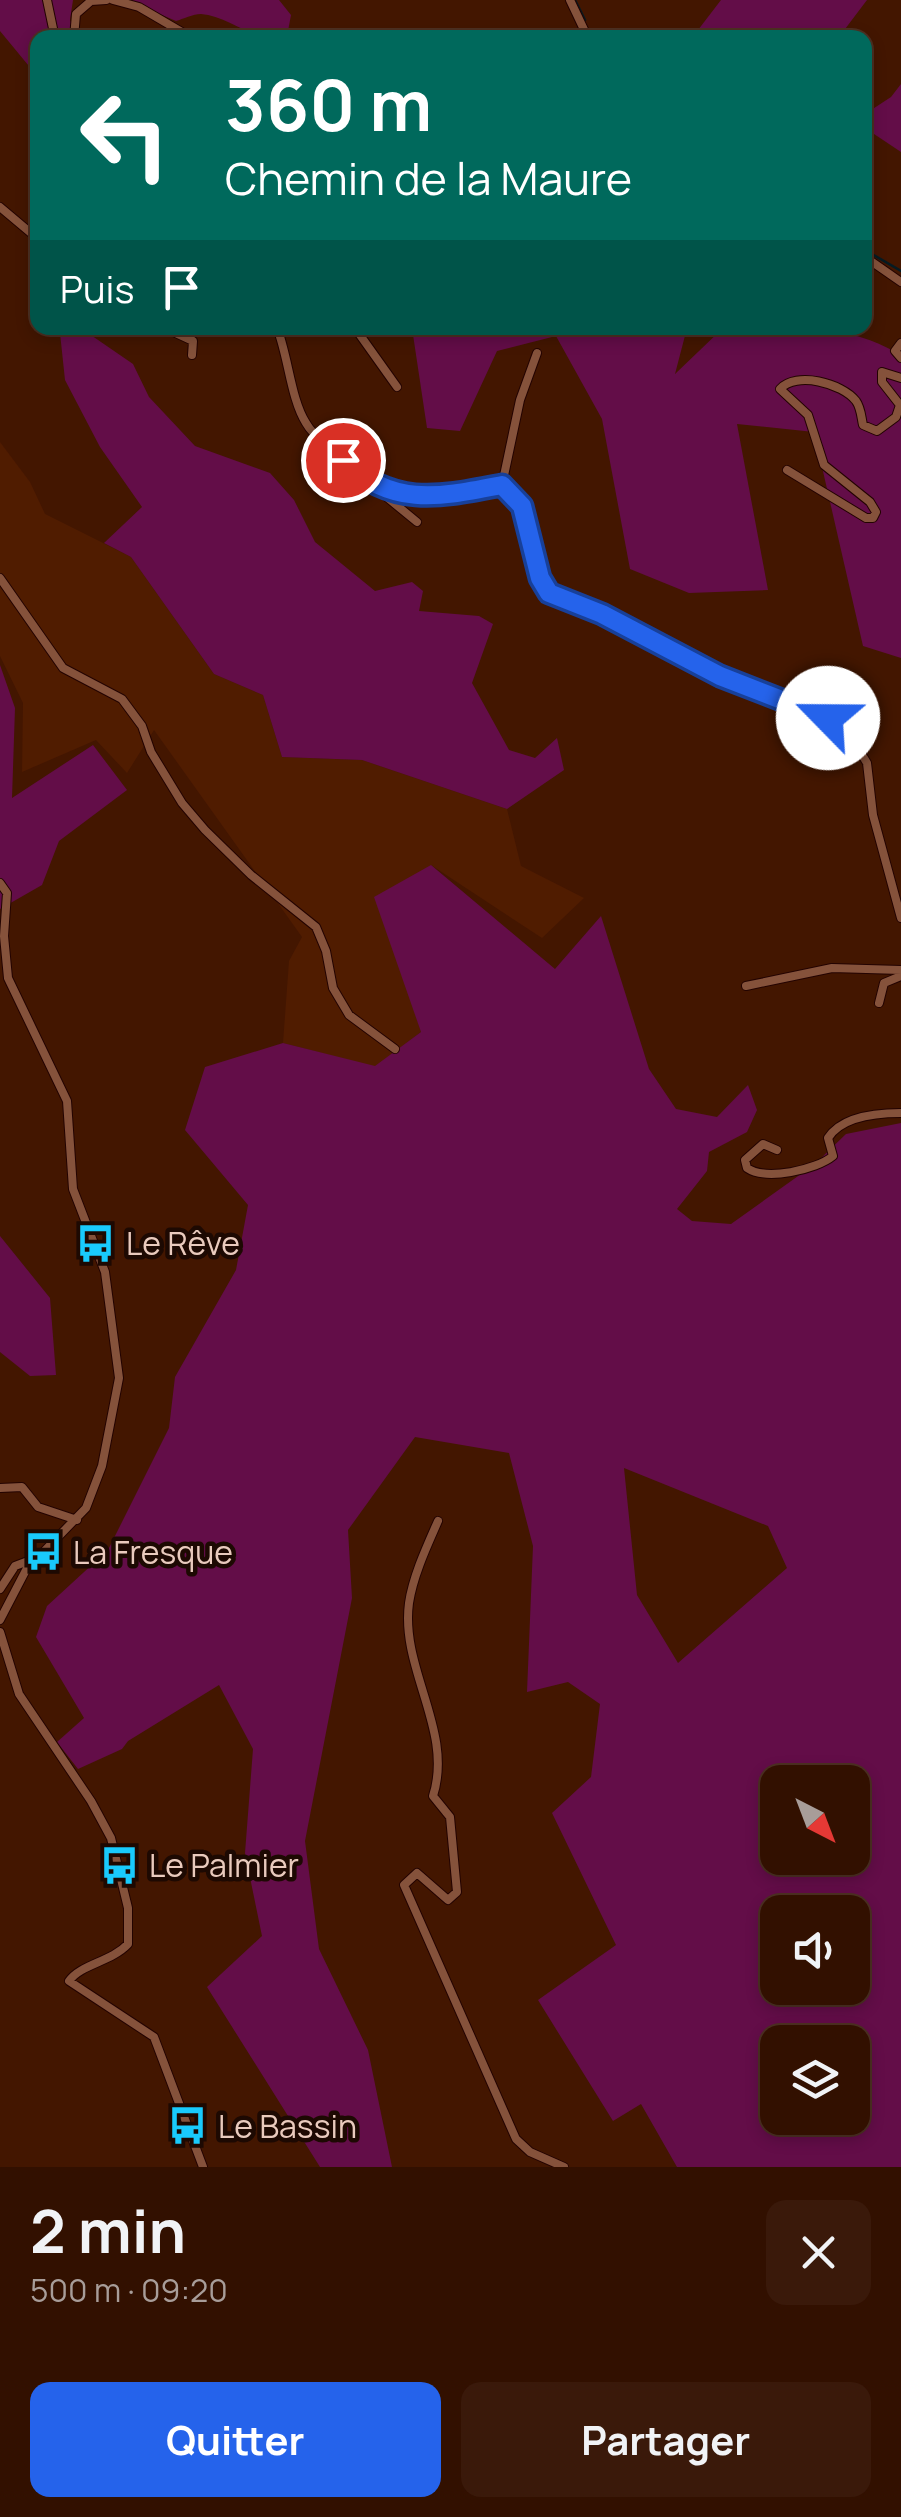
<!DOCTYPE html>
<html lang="fr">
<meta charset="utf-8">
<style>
body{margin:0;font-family:Manrope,sans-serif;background:#3a190a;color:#f1f3f6;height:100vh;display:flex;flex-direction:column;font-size:38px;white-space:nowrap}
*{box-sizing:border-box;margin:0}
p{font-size:32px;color:#a89d99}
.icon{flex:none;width:55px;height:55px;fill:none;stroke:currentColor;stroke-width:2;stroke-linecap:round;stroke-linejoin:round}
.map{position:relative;height:2167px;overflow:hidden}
.drawer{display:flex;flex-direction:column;background:#321000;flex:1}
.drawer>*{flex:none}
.banner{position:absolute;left:30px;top:30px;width:842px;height:305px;border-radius:20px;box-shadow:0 5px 15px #0003,0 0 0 2px #4d3022;background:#00695c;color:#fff;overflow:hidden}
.needle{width:65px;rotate:138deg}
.buttons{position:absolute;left:760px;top:1765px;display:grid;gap:20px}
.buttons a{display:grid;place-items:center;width:110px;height:110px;border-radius:20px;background:#321000;box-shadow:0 5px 15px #0003,0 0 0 2px #4d3022;font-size:50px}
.pin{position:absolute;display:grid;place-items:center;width:85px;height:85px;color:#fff;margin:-42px;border:5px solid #fff;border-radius:50%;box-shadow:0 2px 10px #0007}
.me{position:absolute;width:110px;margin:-55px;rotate:293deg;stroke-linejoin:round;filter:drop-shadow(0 0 8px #0008)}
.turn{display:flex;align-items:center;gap:35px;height:210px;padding:0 30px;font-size:45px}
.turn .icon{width:130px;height:130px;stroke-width:2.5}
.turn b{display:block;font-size:70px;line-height:85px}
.then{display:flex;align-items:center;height:95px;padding:0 30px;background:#0003;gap:20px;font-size:38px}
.round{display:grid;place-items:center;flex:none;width:105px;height:105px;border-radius:20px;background:#3a190a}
.summary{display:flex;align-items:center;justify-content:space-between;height:170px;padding:0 30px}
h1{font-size:60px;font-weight:700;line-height:75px}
.action{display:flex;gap:20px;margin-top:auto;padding:20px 30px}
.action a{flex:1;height:115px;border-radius:20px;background:#2563eb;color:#fff;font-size:40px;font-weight:700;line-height:115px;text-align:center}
.action a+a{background:#3a190a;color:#f1f3f6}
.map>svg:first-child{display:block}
</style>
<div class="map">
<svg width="901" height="2167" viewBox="0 0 901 2167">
<rect width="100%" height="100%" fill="#431600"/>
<path fill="#501c00" d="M0 442 30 482 45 514 131 557 214 674 263 695 282 757 362 760 507 809 521 866 584 898 542 938 431 865 407 988 421 1032 375 1067 283 1043 289 961 302 937 154 730 127 773 96 740 22 772 23 703 0 656Z"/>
<path fill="#630d48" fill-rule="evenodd" d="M0 0H73L70 20 78 37 38 38 37 119 33 114V71L0 31Z
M127 0H279L291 15 288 31C258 49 232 16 201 14 193 14 183 19 176 21Z
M721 0H867L839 37H785L776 31 770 37H706L698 30Z
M901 84V152L865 128V114L891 97Z
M65 328H87L85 331 133 364 149 397 195 446 270 473 294 500 315 542 375 591 412 582 423 591 419 611 479 616 493 624 472 683 509 750 535 758 557 738 564 770 507 809 362 760 282 757 263 695 214 674 131 557 104 543 142 507 100 447 65 380 60 333Z
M412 328H687L675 374 723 328C790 328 841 320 901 355V658L863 646 814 432 737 424 768 590 689 593 630 569 602 419 556 336 497 351 460 431 427 428Z
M0 665 15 708 12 798 93 745 127 790 59 841 42 885 0 909Z
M431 865 555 969 601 916 649 1069 676 1109 717 1117 748 1085 757 1110 747 1132 709 1152 707 1171 677 1209 692 1221 731 1224 815 1164 846 1134 901 1123V2167H677L641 2104 613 2121 538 2000 616 1945 552 1813 591 1777 600 1704 568 1682 527 1692 533 1546 509 1453 415 1437 348 1530 352 1598 305 1841 319 1949 368 2050 392 2167H320L207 1987 262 1936 245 1853 253 1749 219 1685 128 1741 122 1749 78 1769 57 1742 84 1718 36 1637 47 1606 108 1550 169 1428 175 1377 236 1270 248 1205 185 1130 205 1067 283 1043 375 1066 421 1032 374 897ZM624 1468 768 1526 787 1568 678 1663 637 1595ZM778 1782H852V1858H778ZM778 1912H852V1988H778ZM778 2042H852V2118H778Z
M0 1236 50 1298 56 1375 30 1376 0 1352Z"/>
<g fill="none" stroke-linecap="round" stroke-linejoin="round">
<path stroke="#061b22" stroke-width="2.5" d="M575 0 585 20
M865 250 901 271"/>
<defs>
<path id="minor" d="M47 0 55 38
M113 0 139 7 192 38
M570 0 588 38
M74 38 76 14 91 1 106 0
M0 207 38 239
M865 257 901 282
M165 328 193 341 192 355
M277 328C288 355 291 400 306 423 313 436 328 446 338 456 395 509 431 499 502 485L522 507 541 579 549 593 602 614 721 676 818 713 852 738 867 763 873 815 901 918
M355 328 397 387
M901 343 895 351 901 358
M787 470 866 518H873L876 512 870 502 824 465 808 415 780 389C796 371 842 383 856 401 861 408 861 416 863 425L877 431 896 417 900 405 882 382V372L901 378
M372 485 417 522
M502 485 520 400 537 353
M0 578 63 668 122 699 142 726 151 752 182 803 205 830 251 875 316 927 326 951 333 988 349 1015 395 1049
M0 883 7 893 4 936 8 978 67 1101 73 1189 105 1272 119 1378 102 1466 86 1508 26 1570 0 1620
M746 986 832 968 901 970
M879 1003 884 983 901 976
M777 1150 763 1144 745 1160 747 1168C766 1181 816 1170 833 1156L828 1138C842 1116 877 1113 901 1113
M0 1488 22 1487 38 1507 77 1520
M438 1521C427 1546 413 1576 409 1603 400 1669 454 1731 433 1796L450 1817 457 1892 448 1900 417 1873 404 1885 516 2139 530 2152 564 2167
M0 1589 15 1566 36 1558
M0 1632 19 1694 91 1801 111 1838 128 1908V1944C111 1962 81 1964 69 1981L154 2037 203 2167"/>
</defs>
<use href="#minor" stroke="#230300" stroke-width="10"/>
<use href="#minor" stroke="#85523b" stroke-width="8"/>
</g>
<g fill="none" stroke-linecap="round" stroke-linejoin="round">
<defs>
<path id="route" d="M343 460C392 508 440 497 502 485L522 506 540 578 549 593 602 614 720 676 828 718"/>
</defs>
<use href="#route" stroke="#184099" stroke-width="25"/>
<use href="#route" stroke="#2563eb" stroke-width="18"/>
</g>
<defs>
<symbol id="bus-bare" viewBox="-9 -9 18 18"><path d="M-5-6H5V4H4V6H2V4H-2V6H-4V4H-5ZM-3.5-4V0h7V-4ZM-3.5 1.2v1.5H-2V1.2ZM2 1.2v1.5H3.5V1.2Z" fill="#19cafc" stroke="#1d0902" stroke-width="2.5" paint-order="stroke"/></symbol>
</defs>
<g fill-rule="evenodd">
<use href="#bus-bare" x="68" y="1216" width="55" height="55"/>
<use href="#bus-bare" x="16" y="1524" width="55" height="55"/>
<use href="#bus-bare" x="92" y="1838" width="55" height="55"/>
<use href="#bus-bare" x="160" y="2098" width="55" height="55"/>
</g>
<g text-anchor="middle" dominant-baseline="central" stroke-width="9" stroke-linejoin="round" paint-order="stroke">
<g font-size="32" fill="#e9cabd" stroke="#1d0902" text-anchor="start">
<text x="126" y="1243">Le Rêve</text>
<text x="73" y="1552">La Fresque</text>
<text x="149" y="1865">Le Palmier</text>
<text x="218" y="2126">Le Bassin</text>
</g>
</g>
</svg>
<div class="buttons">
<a><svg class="needle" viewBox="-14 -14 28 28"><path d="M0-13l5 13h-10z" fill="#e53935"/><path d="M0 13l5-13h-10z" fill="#a89d99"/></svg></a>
<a><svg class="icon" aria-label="sound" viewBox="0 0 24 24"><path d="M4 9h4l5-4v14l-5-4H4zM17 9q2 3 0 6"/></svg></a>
<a><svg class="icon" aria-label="layers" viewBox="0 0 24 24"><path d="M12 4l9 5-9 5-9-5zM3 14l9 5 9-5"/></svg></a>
</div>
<div class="pin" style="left:343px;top:460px;background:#d93025"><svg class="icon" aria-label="arrive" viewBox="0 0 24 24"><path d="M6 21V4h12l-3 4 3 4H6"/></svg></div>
<svg class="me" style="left:828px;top:718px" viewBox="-20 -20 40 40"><circle r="19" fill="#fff"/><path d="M0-13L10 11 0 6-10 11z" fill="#2563eb"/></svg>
<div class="banner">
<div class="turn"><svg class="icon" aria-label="left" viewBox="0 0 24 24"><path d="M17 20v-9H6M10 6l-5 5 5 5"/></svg><div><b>360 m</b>Chemin de la Maure</div></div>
<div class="then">Puis<svg class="icon" aria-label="arrive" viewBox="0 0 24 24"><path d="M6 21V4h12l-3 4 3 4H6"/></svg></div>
</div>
</div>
<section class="drawer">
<div class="summary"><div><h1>2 min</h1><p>500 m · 09:20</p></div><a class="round"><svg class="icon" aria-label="close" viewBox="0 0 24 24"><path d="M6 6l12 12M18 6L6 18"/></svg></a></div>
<div class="action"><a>Quitter</a><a>Partager</a></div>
</section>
